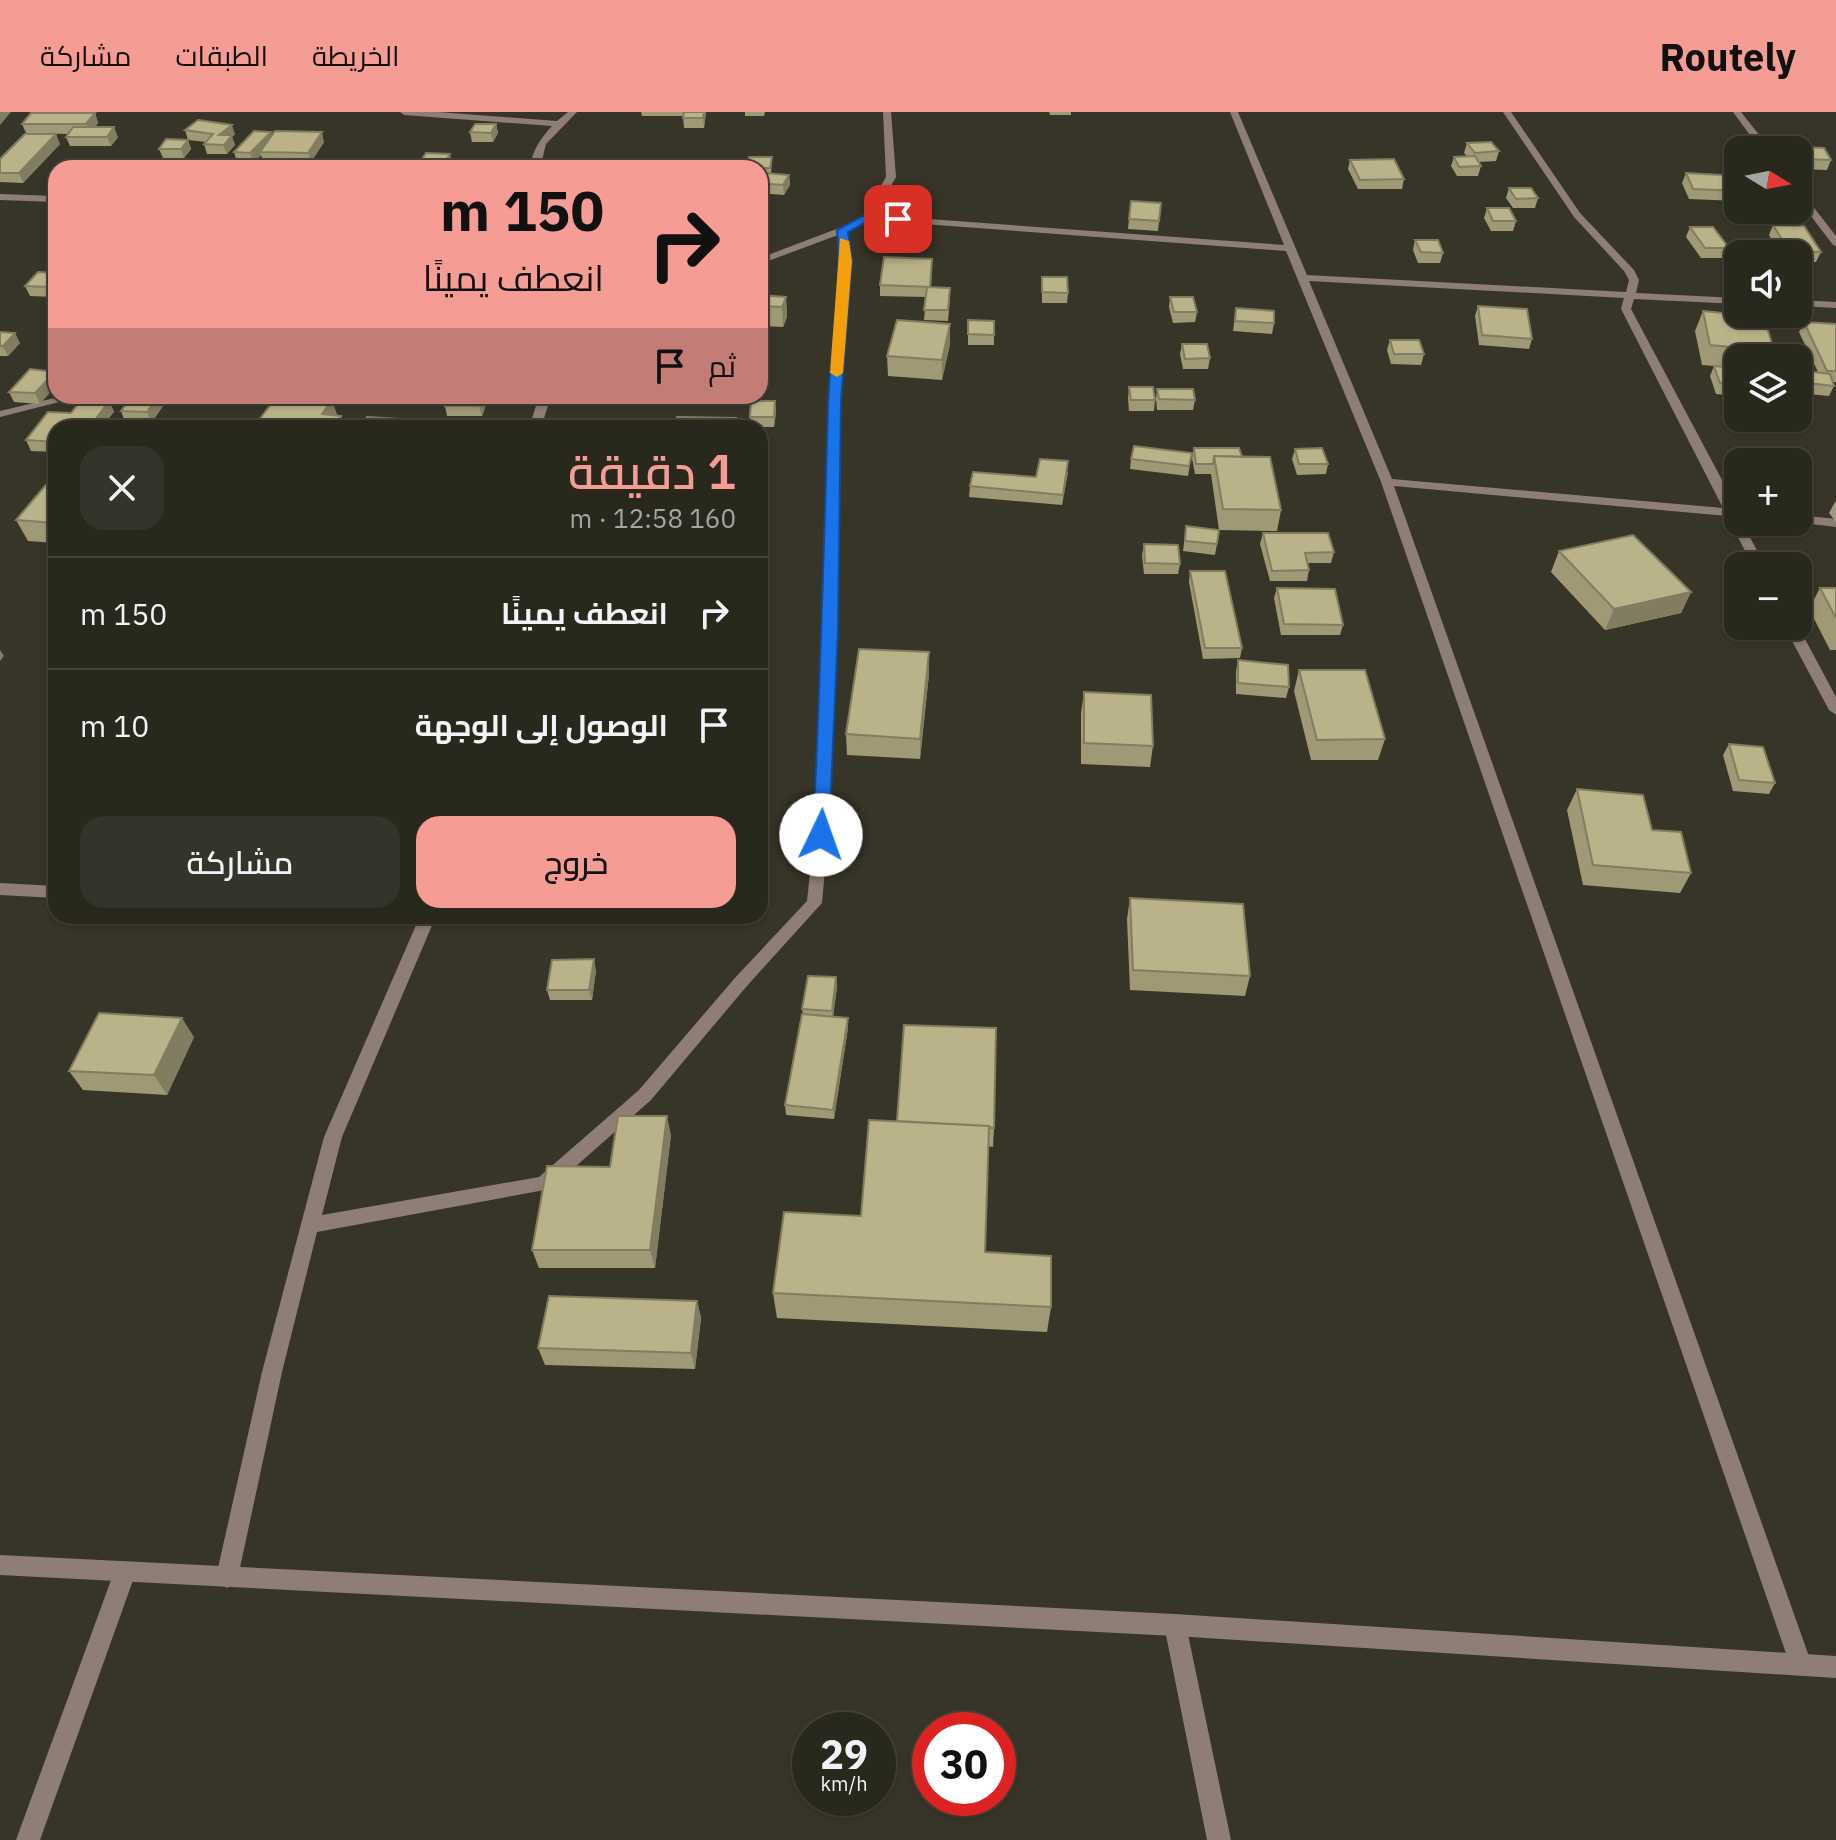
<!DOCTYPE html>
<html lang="ar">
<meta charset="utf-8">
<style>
body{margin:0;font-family:"IBM Plex Sans",Cairo,sans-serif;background:#35342a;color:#f1f3f6;direction:rtl;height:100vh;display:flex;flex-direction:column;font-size:30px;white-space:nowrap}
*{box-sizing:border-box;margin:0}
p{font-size:26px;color:#a5a6a4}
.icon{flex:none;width:44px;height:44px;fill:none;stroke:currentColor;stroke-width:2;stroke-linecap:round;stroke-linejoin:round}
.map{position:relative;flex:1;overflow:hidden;direction:ltr}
.panel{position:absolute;left:48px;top:308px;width:720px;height:504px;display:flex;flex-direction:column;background:#29281d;border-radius:24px;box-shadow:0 2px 6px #0004,0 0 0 2px #45443b;direction:rtl}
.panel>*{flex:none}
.guide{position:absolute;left:48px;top:48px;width:720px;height:244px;border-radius:24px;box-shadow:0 2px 6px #0004,0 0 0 2px #45443b;direction:rtl;background:#f59c94;color:#111;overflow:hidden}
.needle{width:52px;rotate:100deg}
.buttons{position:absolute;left:1724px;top:24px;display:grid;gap:16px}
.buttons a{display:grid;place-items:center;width:88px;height:88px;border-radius:16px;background:#29281d;box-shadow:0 2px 6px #0004,0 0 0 2px #45443b;font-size:40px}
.speed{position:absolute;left:792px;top:1600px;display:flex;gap:16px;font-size:40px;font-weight:700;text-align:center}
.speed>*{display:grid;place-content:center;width:104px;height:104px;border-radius:50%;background:#29281d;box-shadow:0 2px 6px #0004,0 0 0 2px #45443b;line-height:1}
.speed small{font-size:20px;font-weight:400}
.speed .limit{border:12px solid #d22;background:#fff;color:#111}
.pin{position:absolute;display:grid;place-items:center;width:68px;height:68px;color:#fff;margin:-34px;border-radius:16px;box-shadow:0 4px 12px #0006}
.me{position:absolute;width:88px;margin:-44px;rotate:3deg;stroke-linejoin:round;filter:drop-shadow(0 0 6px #0008)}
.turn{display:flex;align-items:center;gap:28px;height:168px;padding:0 32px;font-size:36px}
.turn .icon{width:104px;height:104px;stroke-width:2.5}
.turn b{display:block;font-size:56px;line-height:68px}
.then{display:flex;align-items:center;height:76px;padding:0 32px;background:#0003;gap:16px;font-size:30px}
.round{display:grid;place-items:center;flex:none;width:84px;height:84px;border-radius:24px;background:#35342a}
.overview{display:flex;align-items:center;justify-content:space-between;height:136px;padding:0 32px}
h1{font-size:48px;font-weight:600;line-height:60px;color:#f59c94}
.button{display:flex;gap:16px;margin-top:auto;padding:16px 32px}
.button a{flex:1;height:92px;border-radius:24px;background:#f59c94;color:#111;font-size:32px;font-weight:600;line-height:92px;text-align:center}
.button a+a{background:#35342a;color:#f1f3f6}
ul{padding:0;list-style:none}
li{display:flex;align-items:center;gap:24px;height:112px;padding:0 32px;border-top:2px solid #45443b}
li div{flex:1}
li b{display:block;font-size:30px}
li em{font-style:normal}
header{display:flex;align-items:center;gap:48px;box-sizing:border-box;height:112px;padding:0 40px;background:#f59c94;color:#111}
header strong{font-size:38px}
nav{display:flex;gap:44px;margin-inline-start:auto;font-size:28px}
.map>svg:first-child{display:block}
</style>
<header>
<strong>Routely</strong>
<nav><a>الخريطة</a><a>الطبقات</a><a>مشاركة</a></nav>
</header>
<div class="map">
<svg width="1836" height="1728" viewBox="0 0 1836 1728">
<rect width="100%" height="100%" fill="#373527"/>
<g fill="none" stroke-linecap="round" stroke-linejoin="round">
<path fill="#8f7e75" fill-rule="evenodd" d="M400 0H438L557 9 568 0H577L546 32 540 56H530C532 39 540 27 552 14L404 3Z
M883 0H891L896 65 874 103 1284 133 1230 0H1238L1307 163 1626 180 1629 168 1624 159 1574 105 1503 0H1511L1580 101 1634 158 1639 168 1636 181 1738 186V192L1634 187 1631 197 1738 398V410H1742L1765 454H1753L1727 404 1394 374 1812 1553 1809 1561 1801 1564 1793 1561 1790 1553 1381 370 1286 139 869 108 847 119 851 149 840 288 838 519 828 723 822 791 746 875 651 988 550 1077 317 1120 282 1260 238 1465 234 1472 227 1476 220 1472 216 1465 262 1260 324 1025 420 804H436L342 1025 322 1103 539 1065 639 978 734 867 807 789 814 723 824 519 828 288 841 149 838 123 760 152V146L839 116 864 103 886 65ZM1309 169 1624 186 1621 197 1723 396 1392 367Z
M1733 0H1741L1771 38H1761Z
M1798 78 1801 79 1836 124V134L1833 133 1798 87Z
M0 82 56 84V90L0 88Z
M1798 188 1836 190V196L1798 194Z
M63 284H83L0 305V299Z
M539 284H551L541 316H529Z
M1798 403 1836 407V415L1795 410H1798Z
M1784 514H1798L1836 585V603L1829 598Z
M0 771 56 774V786L0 783Z
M125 1449 132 1453 136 1460 40 1728H16L114 1460 118 1453Z
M1175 1502 1183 1505 1186 1513 1231 1728H1207L1164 1513 1167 1505Z"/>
<path fill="#8f7e75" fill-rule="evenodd" d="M0 1443 1175 1502 1836 1544V1566L1175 1524 0 1463Z"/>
</g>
<path fill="#a09976" d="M641 0H706L704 16H684L683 4H642Z
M745 0H765L764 4H745Z
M1049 0H1071V3H1050Z
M95 1 98 11 95 15 118 25 111 34H70L66 25 69 22 26 21 22 12Z
M496 12 498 21 493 30H472L470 20Z
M185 18 235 22 232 25 235 33 227 42H207L204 32 206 30 188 28Z
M272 24 324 30 311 50 263 49 261 43 254 51 237 50 234 40Z
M188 28 191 37 184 46H163L159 37Z
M1467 31 1499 39 1496 49 1479 50 1481 54 1478 64H1457L1451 54 1454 45 1467 44 1464 41Z
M60 32 23 71 0 70V47Z
M1797 35 1831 48 1827 58 1800 57 1798 53V38H1796Z
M772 45 771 62 789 63 790 73 784 83 760 81V56Z
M1350 48 1404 67 1402 77H1358L1348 57Z
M452 52 450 56H418V53Z
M1686 61 1738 64V89L1689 87 1682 71Z
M56 64V82H54L50 72Z
M1509 76 1538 86 1535 96H1513L1506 86Z
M1161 91 1158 119 1128 117 1129 107Z
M1487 96 1516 109 1513 119H1491L1484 106Z
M1773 113 1821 140 1816 150H1798V142H1780L1769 123Z
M1690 115 1729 136 1725 146H1701L1686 125Z
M1415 128 1443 141 1440 151H1418L1413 138Z
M932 147 931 175 950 186 948 209 924 208 926 185 880 184V173Z
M56 161V183L54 185 30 184 25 174Z
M1042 165 1068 181 1067 191H1042Z
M760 183 786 185 787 205 783 215 760 214Z
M1170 185 1197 200 1195 210 1173 211 1169 195Z
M1478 194 1532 227 1529 237 1479 233 1475 204Z
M1236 196 1274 211 1272 222 1233 219Z
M1703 199 1774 239 1771 246H1738V284L1716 282 1710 264 1714 254 1702 253 1695 219Z
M968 208 994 209V233H968Z
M1804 210 1836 213V270H1833L1834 274 1829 284 1798 281V258L1818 260 1799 220Z
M950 212V232L942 268 888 264 887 244Z
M0 220 20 231 8 244H0Z
M1390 228 1424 242 1421 253 1391 252 1387 238Z
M1182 232 1210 246 1208 257H1183L1180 242Z
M55 260 40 292 14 290 9 280Z
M1129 275 1155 288 1154 299H1129L1128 286Z
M1157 277 1195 288 1193 298H1157L1156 287Z
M168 287 151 311 125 310 121 299Z
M488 287 482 304H447L445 294Z
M109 289 114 300 56 316V340L31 339 26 328 71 301Z
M775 289 776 300 774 315H751L750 305Z
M1194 336 1242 345 1281 398 1277 419 1219 418 1211 362H1195L1192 346Z
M1295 337 1328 352 1326 362 1297 363 1292 347Z
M1192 341 1188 364 1130 357 1131 347Z
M1068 360 1062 393 969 385 970 374Z
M56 361V431L28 429 16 408Z
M1835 390H1836V410L1829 401Z
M1186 414 1217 432 1215 443 1183 439Z
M1263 421 1334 440 1331 451H1308L1309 458 1307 469H1270L1260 432Z
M1144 432 1180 452 1178 462H1144L1142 443Z
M1559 439 1691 480 1681 501 1605 518 1551 460Z
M1190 459 1242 536 1240 546 1203 547 1189 470Z
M1277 476 1343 513 1340 523H1281L1274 486Z
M1820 476H1836V538H1830L1809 497Z
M760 534H768L770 555 766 577H760Z
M929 540V562L920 647 847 643 846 622Z
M1238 548 1289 575 1286 586 1236 582V559Z
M1299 558 1385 627 1378 648H1311L1294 579Z
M1084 580 1153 634 1150 655 1081 652V601Z
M1729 632 1775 671 1769 682 1733 679 1723 643Z
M1577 677 1652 718 1691 761 1680 781 1583 773 1567 698Z
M1130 786 1250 864 1245 884 1130 878 1127 807Z
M596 858 592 888H550L547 878Z
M836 865 837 875 833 905 848 916 834 1007 786 1003 785 993 803 902 802 897Z
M194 925 167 983 83 978 69 959Z
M869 1008 994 1016 993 1035 988 1034 985 1140 1051 1195 1047 1220 777 1206 773 1181 861 1104Z
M671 1023 655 1156H539L532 1138 610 1055Z
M697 1189 701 1206 695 1257 545 1253 538 1236Z"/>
<path fill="#827d60" d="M0 0H11L0 13Z
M704 0H706L704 16 703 6Z
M95 1 98 11 90 22 86 12Z
M496 12 498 21 493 30 491 21Z
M232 13 235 22 232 25 235 33 227 42 219 23Z
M114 15 118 25 111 34 107 25Z
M271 20 274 30 260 40 261 43 254 51 250 41Z
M322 20 324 30 311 50 308 41Z
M56 22 60 32 23 71 19 61Z
M188 28 191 37 184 46 181 37Z
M450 42 452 52 450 56H443V54Z
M789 63 790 73 784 83 783 73Z
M767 131 769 150 760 173V149Z
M56 167V183L54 185 50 175Z
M786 185 787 205 783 215 782 195Z
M950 212V232L942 268V248Z
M15 221 20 231 8 244 3 234Z
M55 260 56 274 40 292 35 281Z
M158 284H167L168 287 151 311 147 300Z
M483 284H488V287L482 304 479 294Z
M332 288 339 308 341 304 345 316H327L322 302Z
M109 289 114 300 101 316H89Z
M775 289 776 300 774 315V305Z
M1691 480 1681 501 1605 518 1614 497Z
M762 497 763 507 760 523V507Z
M768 534 770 555 766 577 764 556Z
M0 538 4 544 0 549Z
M929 540V562L920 647V627Z
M594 847 596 858 592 888 589 878Z
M836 865 837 875 832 909V899Z
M182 906 194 925 167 983 154 963Z
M848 906V916L834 1007 833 998Z
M667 1004 671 1023 655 1156 650 1138Z
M697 1189 701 1206 695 1257 691 1241Z"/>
<path fill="#bab289" stroke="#827d60" stroke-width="2" d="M684 0H704L703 6H683Z
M31 1H95L86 12H22Z
M198 8 232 13 219 23H232L224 33 204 32 213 22 185 18Z
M475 12H496L491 21 470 20Z
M73 15H114L107 25H66Z
M254 19 271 20 250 41 234 40Z
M275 19 322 20 308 41 260 40Z
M25 22H56L19 61H0V47Z
M166 27 188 28 181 37H159Z
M1491 30 1499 39 1475 41 1467 31Z
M1797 35 1824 36 1831 48 1804 47Z
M426 41 450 42 443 54 418 53Z
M1475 44 1481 54 1459 55 1454 45Z
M749 45H772L770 56H747Z
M1394 47 1404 67 1360 68 1350 48Z
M178 51 203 52 199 56H174Z
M230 52 289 56H226Z
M764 61 789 63 783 73 760 71V67Z
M1686 61 1738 64V79L1693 77Z
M56 64V72H50Z
M1509 76H1531L1538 86 1516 87Z
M1131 89 1161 91 1159 109 1129 107Z
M1487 96H1509L1516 109H1493Z
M1773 113 1804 114 1821 140 1789 139Z
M1690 115H1713L1729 136H1705Z
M1415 128H1438L1443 141 1421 140Z
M760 130 767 131 760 149Z
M884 145 932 147 930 175 880 173Z
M38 160 56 161V167L50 175 25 174Z
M1042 165H1067L1068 181 1042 180Z
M927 175 950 176 948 198H924Z
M760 183 786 185 782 195 760 194Z
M1170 185H1193L1197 200H1174Z
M1478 194 1527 197 1532 227 1482 223Z
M1236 196 1274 199V211L1235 209Z
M1703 199 1764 205 1774 239 1710 233Z
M897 208 950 212 942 248 887 244Z
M968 208 994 209V223L968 222Z
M1804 210 1836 212V259H1827Z
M0 220 15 221 3 234H0Z
M1390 228H1419L1424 242H1394Z
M1182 232H1207L1210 246 1185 247Z
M1714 254 1738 256V273L1720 271Z
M30 257 55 260 35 281 9 280Z
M1798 258 1830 262 1834 274 1798 270Z
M1129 275H1153L1155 288H1131Z
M1157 277H1193L1195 288 1159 287Z
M132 284H158L147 300 121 299Z
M277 284 332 288 322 302 341 304 333 316H253Z
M448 284H483L479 294H445Z
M81 288 109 289 89 316H56V330L26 328 48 300 71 301Z
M751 289H775L774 305H750Z
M367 305 429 309 425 316H359Z
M677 305 736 306 734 316H674Z
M1134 334 1192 341 1189 354 1131 347Z
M1194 336H1239L1242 345 1214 344 1213 352H1196Z
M1322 336 1328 352H1299L1295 337Z
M1214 344 1270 345 1281 398 1223 397Z
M1040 347 1068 349 1063 383 970 374 973 360 1036 365Z
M56 361V411L16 408Z
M1186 414 1219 418 1217 432 1185 429Z
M1263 421H1328L1334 440 1305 441 1309 458 1272 459Z
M1633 423 1691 480 1614 497 1559 439Z
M1144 432 1178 433 1180 452 1145 451Z
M1190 459H1225L1242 536H1205Z
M1277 476 1335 477 1343 513 1284 512Z
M1820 476H1836V506Z
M760 534H768L764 556H760Z
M859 537 929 540 920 627 846 622Z
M1238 548 1288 553 1289 575 1238 571Z
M1299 558H1365L1385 627 1317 628Z
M1084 580 1151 583 1153 634 1084 631Z
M1729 632 1763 635 1775 671 1739 668Z
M1577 677 1643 683 1652 718 1681 720 1691 761 1593 753Z
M1130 786 1243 792 1250 864 1133 858Z
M594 847 589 878H547L552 848Z
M808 864 836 865 832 899 802 897Z
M99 901 182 906 154 963 69 959Z
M802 902 848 906 833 998 785 993Z
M904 913 996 916 994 1016 989 1015V1014L897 1009Z
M618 1004H667L650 1138H532L547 1054 610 1055Z
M869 1008 989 1014 985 1140 1051 1144V1195L773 1181 784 1100 861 1104Z
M549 1184 697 1189 691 1241 538 1236Z"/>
<path fill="#1a73e8" stroke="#114b97" stroke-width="2" d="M868 101 898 104 903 107 898 110 870 108 848 120 852 149 841 288 838 519 829 723 821 729 813 723C820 580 824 437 828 293 830 235 843 177 837 118Z"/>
<path fill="#f59e0b" d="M840 126 849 129 852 149 843 261 837 265 830 261Z"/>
</svg>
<div class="buttons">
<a><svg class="needle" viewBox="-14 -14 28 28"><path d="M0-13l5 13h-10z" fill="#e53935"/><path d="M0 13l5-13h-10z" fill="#a5a6a4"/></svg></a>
<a><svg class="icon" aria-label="sound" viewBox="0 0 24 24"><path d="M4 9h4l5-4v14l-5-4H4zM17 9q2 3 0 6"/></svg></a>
<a><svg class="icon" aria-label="layers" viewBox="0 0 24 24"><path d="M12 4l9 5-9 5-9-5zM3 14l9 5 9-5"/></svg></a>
<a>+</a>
<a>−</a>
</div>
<div class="speed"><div>29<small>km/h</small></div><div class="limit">30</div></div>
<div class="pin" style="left:898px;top:107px;background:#d93025"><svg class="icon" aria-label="arrive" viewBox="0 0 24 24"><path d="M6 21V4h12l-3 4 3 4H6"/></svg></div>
<svg class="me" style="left:821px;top:723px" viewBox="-20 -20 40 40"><circle r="19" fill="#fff"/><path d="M0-13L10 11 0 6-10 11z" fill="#1a73e8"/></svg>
<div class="guide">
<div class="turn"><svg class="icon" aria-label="right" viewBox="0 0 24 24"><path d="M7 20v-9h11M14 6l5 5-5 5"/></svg><div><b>150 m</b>انعطف يمينًا</div></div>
<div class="then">ثم<svg class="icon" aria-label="arrive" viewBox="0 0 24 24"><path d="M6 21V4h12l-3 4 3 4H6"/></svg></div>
</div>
<section class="panel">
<div class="overview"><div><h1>1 دقيقة</h1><p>160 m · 12:58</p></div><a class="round"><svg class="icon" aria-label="close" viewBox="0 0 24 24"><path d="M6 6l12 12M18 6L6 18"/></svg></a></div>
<ul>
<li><svg class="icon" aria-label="right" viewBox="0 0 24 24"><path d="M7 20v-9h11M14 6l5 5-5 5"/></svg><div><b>انعطف يمينًا</b></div><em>150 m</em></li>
<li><svg class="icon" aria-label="arrive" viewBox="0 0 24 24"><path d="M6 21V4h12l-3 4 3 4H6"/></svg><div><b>الوصول إلى الوجهة</b></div><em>10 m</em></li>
</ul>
<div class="button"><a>خروج</a><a>مشاركة</a></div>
</section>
</div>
